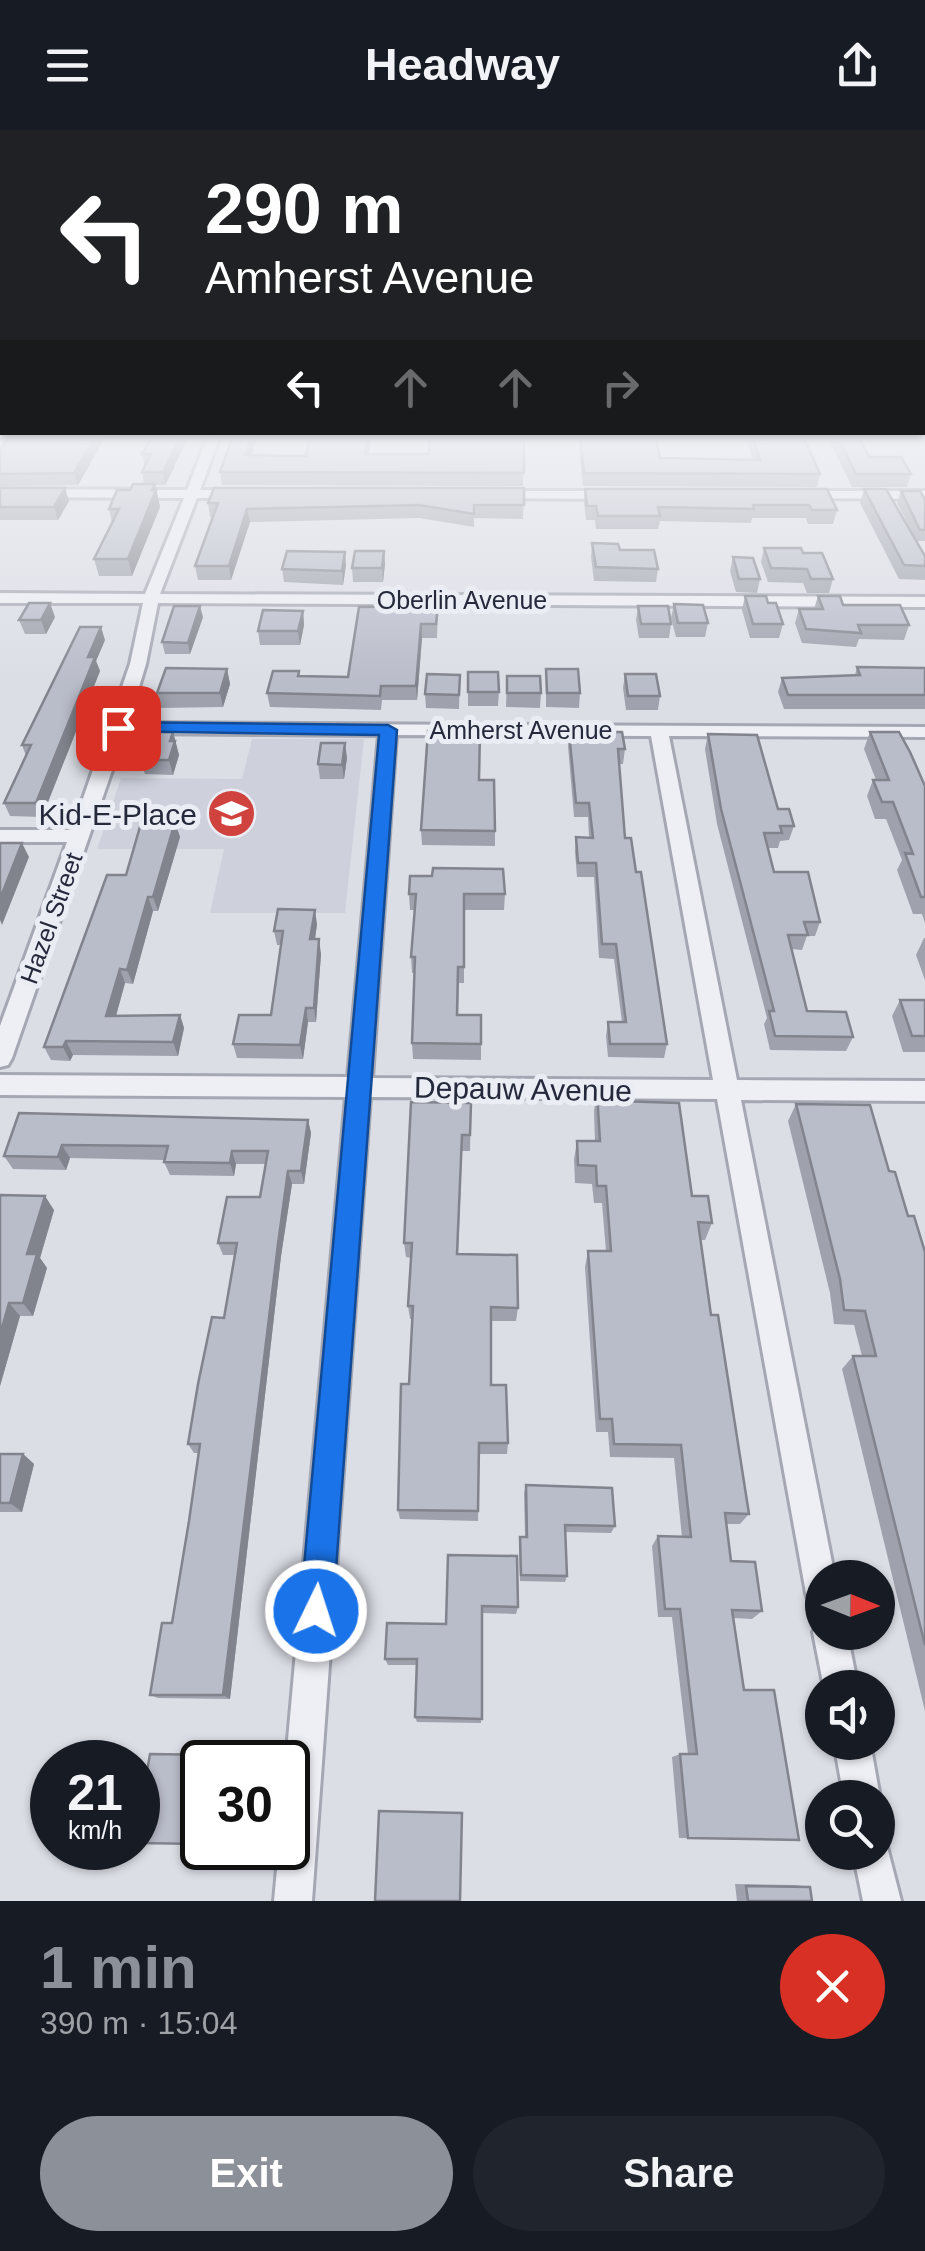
<!DOCTYPE html>
<meta charset="utf-8">
<style>
body{margin:0;font-family:Helvetica,sans-serif;background:#20242c;color:#f1f3f6;height:100vh;display:flex;flex-direction:column;font-size:38px;white-space:nowrap}
*{box-sizing:border-box;margin:0}
p{font-size:32px;color:#9ea1a6}
.icon{flex:none;width:55px;height:55px;fill:none;stroke:currentColor;stroke-width:2;stroke-linecap:round;stroke-linejoin:round}
.map{position:relative;height:1771px;overflow:hidden}
.side{display:flex;flex-direction:column;background:#171b24;flex:1}
.side>*{flex:none}
.banner{position:absolute;left:0px;top:0px;width:925px;height:305px;box-shadow:0 2px 8px #0004;background:#202124;color:#fff;overflow:hidden}
.needle{width:65px;rotate:91deg}
.controls{position:absolute;left:805px;top:1430px;display:grid;gap:20px}
.controls a{display:grid;place-items:center;width:90px;height:90px;border-radius:50%;background:#171b24;box-shadow:0 2px 8px #0004;font-size:50px}
.speed{position:absolute;left:30px;top:1610px;display:flex;gap:20px;font-size:50px;font-weight:700;text-align:center}
.speed>*{display:grid;place-content:center;width:130px;height:130px;border-radius:50%;background:#171b24;box-shadow:0 2px 8px #0004;line-height:1}
.speed small{font-size:25px;font-weight:400}
.speed .limit{border:5px solid #111;border-radius:15px;background:#fff;color:#111}
.pin{position:absolute;display:grid;place-items:center;width:85px;height:85px;color:#fff;margin:-42px;border-radius:20px;box-shadow:0 5px 15px #0006}
.me{position:absolute;width:110px;margin:-55px;rotate:4deg;stroke-linejoin:round;filter:drop-shadow(0 0 8px #0008)}
.turn{display:flex;align-items:center;gap:35px;height:210px;padding:0 40px;font-size:45px}
.turn .icon{width:130px;height:130px;stroke-width:2.5}
.turn b{display:block;font-size:70px;line-height:85px}
.lanes{display:flex;align-items:center;height:95px;padding:0 40px;background:#0003;justify-content:center;gap:50px;direction:ltr}
.lanes .off{opacity:.35}
.round{display:grid;place-items:center;flex:none;width:105px;height:105px;border-radius:52px;background:#20242c}
.headline{display:flex;align-items:center;justify-content:space-between;height:170px;padding:0 40px}
h1{font-size:60px;font-weight:700;line-height:75px;color:#8c9099}
.cta{display:flex;gap:20px;margin-top:auto;padding:20px 40px}
.cta a{flex:1;height:115px;border-radius:60px;background:#8c9099;color:#fff;font-size:40px;font-weight:700;line-height:115px;text-align:center}
.cta a+a{background:#20242c;color:#f1f3f6}
header{display:flex;justify-content:space-between;align-items:center;height:130px;padding:0 40px;background:#171b24;font-size:45px;font-weight:700}
.map>svg:first-child{display:block}
</style>
<header><svg class="icon" aria-label="menu" viewBox="0 0 24 24"><path d="M4 6h16M4 12h16M4 18h16"/></svg>Headway<svg class="icon" aria-label="share" viewBox="0 0 24 24"><path d="M12 15V3M7 8l5-5 5 5M5 13v7h14v-7"/></svg></header>
<div class="map">
<svg width="925" height="1771" viewBox="0 0 925 1771">
<rect width="100%" height="100%" fill="#dcdee6"/>
<path fill="#ced0db" d="M252 609H364L345 783H210L224 719H97L121 648 242 649Z"/>
<g fill="none" stroke-linecap="round" stroke-linejoin="round">
<defs>
<path id="street" d="M208 306H220L200 360H241L248 364 241 368H197L160 464 925 467V477L158 473 146 534 128 593 925 597V607L669 606 737 950 925 951V971L741 970 835 1448H822V1479L810 1475 806 1463 717 969 370 967 312 1771H274L279 1718H288L286 1632 346 967 0 965V945L348 947 379 605 125 603 12 928 8 935 0 937V896L67 712H0V700H72L130 534 143 473H0V463L145 464 184 368 0 367V359L187 360ZM396 605 651 606 713 950 372 948Z
M493 361H611L618 365 611 369 488 368 486 365Z
M803 361H925V369L798 368V362Z
M822 1488V1502H847L858 1558H824L813 1502Z
M834 1612H870L880 1668 878 1675V1668H844Z
M878 1706 885 1709 901 1771H863L853 1722H878Z"/>
</defs>
<use href="#street" stroke="#a5a8b3" stroke-width="6"/>
<use href="#street" fill="#eeeff5" fill-rule="evenodd"/>
</g>
<path fill="#9fa2ad" d="M10 306H114L113 309H104L78 355 0 356V320Z
M152 306 175 337 165 355H155L160 377 132 446H99L94 429 112 392 109 379 130 360 144 354 142 342 145 336 142 324Z
M258 306 251 325 306 326 310 306H372L368 324H429L524 306 523 356 222 355 220 342Z
M569 306H655L660 328 753 330 745 306H803L820 344 817 357 583 356 578 306Z
M827 306H858L869 327 911 344 907 357H852Z
M0 358H65L69 371 58 390H0Z
M524 358 523 389 474 388V397L419 388 250 392 231 450H198L195 436 213 387H210L208 373Z
M585 359H827L837 380 833 394H808L806 388H752L751 393 660 391 658 399H596L595 390H586L584 372Z
M864 359 916 410 897 373 901 361 925 370V411H916L925 426V450L899 449 860 373Z
M592 413 620 420 658 439 656 452 594 451 591 427Z
M764 418 803 423 833 449 829 463H807L803 453 768 452 761 432Z
M384 421 385 434 383 452H353L352 438Z
M733 427 760 449 757 463 736 462 730 441Z
M346 435 343 455 284 452 282 439Z
M745 466 768 473 783 494 779 508H750L742 480Z
M818 466 909 495 904 510 859 509 856 517 802 513 795 493 799 479H814Z
M674 474 708 493 705 507H676L671 488Z
M438 476 437 508H422L417 570H382L381 580 270 577 267 563 299 541 300 546 348 547Z
M638 476 671 494 669 508H639L636 490Z
M303 481 304 495 300 515H260L258 501Z
M55 487 46 504H25L19 490Z
M203 487 190 524H165L162 512Z
M105 510 96 531 100 541 42 687 10 686 4 673 26 626 22 615Z
M857 537 925 538V579H784L778 562 782 548 855 545Z
M227 539 230 554 223 577 160 578 157 563Z
M546 539 580 563 579 578 546 577Z
M468 542 499 562 498 576H468Z
M625 544 660 566 658 580H626L623 558Z
M460 545 459 579 426 578 425 564Z
M507 546 541 563 540 578 506 577Z
M173 602 179 625 173 645 145 644 140 630Z
M569 602 625 619 623 634H619L625 708 636 742 667 914 664 928 608 927 606 906 608 892H622L614 829 599 828 594 747H577L575 722 576 707 589 708 588 687H574L568 616Z
M870 602 925 656V793L922 784H913L897 740 902 730 886 689H875L867 666 873 650H876L864 619Z
M708 604 794 696 789 710 780 711 778 718H768L774 742 820 792 815 806H807L802 820 791 819 807 881 853 907 846 921 770 920 764 894 767 888 717 694 705 619Z
M347 628 344 649H320L318 634Z
M164 683 166 692H175L180 707 158 781H153L133 854 125 853 116 886 180 885 184 898 178 926 73 925 70 931 51 930 44 917 126 745Z
M421 700 495 701V716L422 715Z
M409 764H505L504 780H464V853H459L458 885H481V930L413 929 412 913 415 843H412L411 827 415 780H410Z
M317 794 315 809 321 824 316 892H308L303 929 237 928 233 914 271 885 281 815H277L274 801Z
M924 808H925V850L916 825Z
M900 870H925V922H903L892 886Z
M597 962 619 971 712 1093 705 1110H700L711 1185 749 1384 740 1394H726L731 1431 762 1481 752 1489 734 1488 744 1560 799 1710 679 1708 672 1627 680 1624H688L672 1487H658L652 1416 658 1406 682 1407 674 1328 610 1327 608 1302H596L585 1137 588 1121H606L602 1073H594L592 1054 575 1053 574 1029 577 1011H595L594 981Z
M471 973 470 1021H462L458 1124 518 1178 516 1191H491V1255L508 1313 507 1324H479L478 1391 400 1389 398 1380 409 1254 412 1189H410L408 1176 411 1128 406 1127 404 1113Z
M796 974 889 1041 925 1122V1581L842 1239 853 1226H862L854 1195 834 1194 830 1163 788 991Z
M19 983 308 990 311 1003 304 1054H292L281 1126 230 1569 158 1568 150 1565 172 1493 189 1391 198 1323H194L188 1314 224 1188 234 1125H223L218 1113 260 1067 265 1034H236L234 1046 170 1045 164 1032V1030L70 1028 66 1040 13 1039 4 1026Z
M0 1065 54 1080 40 1128 47 1138 33 1186H20L0 1256Z
M0 1324H23L34 1334 22 1382H0Z
M526 1355 615 1396 611 1403 565 1402 567 1446 565 1452 520 1451 519 1414 520 1407H525L524 1363Z
M448 1425 518 1477 516 1484 482 1483 481 1593 417 1592 415 1587 417 1535H388L385 1529 446 1494Z
M735 1754 795 1755 810 1757 812 1771H737Z"/>
<path fill="#82848d" d="M95 306H104V309L78 355 74 343Z
M181 306H189L165 355 163 342Z
M252 306H258L247 338 245 325Z
M368 306H372L366 337 365 324Z
M155 354 160 377 132 446 128 429Z
M65 358 69 371 58 390 54 377Z
M247 379 250 392 231 450 229 436Z
M384 421 385 434 383 452 382 438Z
M345 422 346 435 343 455 342 441Z
M50 473 55 487 46 504 41 490Z
M200 476 203 487 190 524 188 513Z
M303 481 304 495 300 515 298 501Z
M421 494 422 508 417 570 416 556Z
M101 497 105 510 96 531 100 541 42 687 36 673 88 527Z
M227 539 230 554 223 577 220 563Z
M173 602 179 625 173 645 169 630 170 611Z
M345 613 347 628 344 649 342 635Z
M175 692 180 707 158 781 153 767Z
M22 713 29 727 2 795 0 790V769Z
M148 767 153 781 133 854 127 840Z
M315 780 317 794 313 823 310 809Z
M319 809 321 824 316 892 314 878Z
M120 839 125 853 112 900 106 886Z
M306 878 308 892 303 929 300 915Z
M180 885 184 898 178 926 173 912Z
M66 911 73 925 70 931 63 917Z
M308 990 311 1003 304 1054 301 1041Z
M62 1015 70 1028 66 1040 58 1027Z
M232 1021 236 1034 234 1046 230 1033Z
M288 1041 292 1054 281 1126 230 1569 223 1565 278 1114Z
M45 1066 54 1080 40 1128 47 1138 33 1186 23 1173 27 1124Z
M9 1173 20 1186 0 1256V1205Z
M23 1324 34 1334 22 1382 10 1373Z
M218 1625 225 1628 224 1632H217Z"/>
<path fill="#b9bcc9" stroke="#82848d" stroke-width="2.5" d="M10 306H95L74 343 0 344V320Z
M152 306H181L163 342H142L151 324H142Z
M233 306H252L245 325 306 326 310 306H368L365 324H429L430 306H524V343L220 342Z
M580 306H655L660 328 760 330 752 306H803L820 344 584 343Z
M837 306H858L869 327H901L911 344H856Z
M133 354H155L152 360H156L128 429H94L119 379H109L117 360H130Z
M0 358H65L54 377H0Z
M214 358H524V375H474V384L419 375 247 379 229 436H195L218 373H208Z
M585 359H827L837 380H812L809 375H753L754 379 658 377 660 386H598L596 376H587Z
M864 359H886L925 426V436L904 435Z
M901 361H920L925 370V400H920Z
M592 413 618 414 620 420H654L658 439 596 437Z
M764 418H801L803 423H822L833 449H811L807 439 771 438Z
M287 421 345 422 342 441 282 439Z
M355 421H384L382 438H352Z
M733 427 753 428 760 449H739Z
M745 466H766L768 473H776L783 494H753Z
M818 466H840L843 475H900L909 495H858L861 503 806 499 799 479H823Z
M29 473H50L41 490H19Z
M674 474 703 475 708 493H678Z
M174 476H200L188 513 162 512Z
M438 476 436 494H421L416 556H381L380 566 267 563 273 541H299L298 546 348 547 359 477Z
M638 476H668L671 494H641Z
M263 480 303 481 298 501H258Z
M80 497H101L88 527H95L36 673H4L31 615H22Z
M857 537 925 538V565H788L782 548 860 545Z
M166 538 227 539 220 563H157Z
M546 539H578L580 563H547Z
M468 542H498L499 562H468Z
M427 544 460 545 459 565 425 564Z
M625 544H656L660 566H628Z
M507 546H540L541 563H507Z
M428 601 480 602 479 650H494L495 701 421 700Z
M150 602H173L170 611H175L169 630H140Z
M569 602H622L625 619H618L625 708H631L636 742H641L667 914H610L608 892H626L616 814H602L596 733H578L576 707 593 708 589 673H576Z
M870 602H899L910 622 925 656V767H921L905 723 913 724 893 672H882L873 650H889Z
M708 604 757 605 778 679H789L794 696H780L782 703H764L774 742H808L820 792H804L808 805H788L807 881 846 882 853 907 775 906 769 881H774L721 679Z
M321 613H345L342 635 318 634Z
M144 683H164L161 692H175L153 767H148L127 840 120 839 106 886 180 885 173 912 66 911 63 917H44L107 745H126Z
M0 713H22L0 769Z
M433 738 503 739 505 764H464V837H458L457 885H481V914L412 913 415 827H411L416 764H409L410 746H432Z
M278 779 315 780 310 809H319L314 878H306L300 915 233 914 239 885H271L283 801H274Z
M900 870H925V906H912Z
M597 962 618 963 619 971 679 973 692 1066H708L712 1093 698 1092 711 1185H718L749 1384 725 1383 731 1431 755 1432 762 1481 732 1480 744 1560H774L799 1710 688 1708 680 1624H697L680 1479H665L658 1406 691 1407 681 1315 614 1314 612 1289H600L588 1121H611L606 1056H597L596 1036 578 1035 577 1011H600Z
M411 972 471 973 470 1005H462L457 1124 517 1125 518 1178 491 1177V1255H506L508 1313H479L478 1381 398 1380 401 1254H409L413 1176H408L412 1113H404Z
M796 974 870 975 889 1041 895 1042 908 1086H914L925 1122V1515L853 1226H876L865 1181 844 1180 840 1149Z
M19 983 308 990 301 1041H288L278 1114 223 1565H150L162 1493H172L189 1391 200 1314H188L198 1254 212 1187 224 1188 237 1113H218L227 1067H260L268 1021H232L230 1033 164 1032 168 1016 62 1015 58 1027 4 1026Z
M0 1065 45 1066 27 1124H37L23 1173H9L0 1205Z
M0 1324H23L10 1373H0Z
M526 1355 612 1358 615 1396 565 1395 567 1446 521 1445 520 1407H527Z
M448 1425 517 1426 518 1477 482 1476V1589L415 1587 417 1529H385L387 1493 446 1494Z
M150 1624 218 1625 217 1632H202V1714L138 1713V1694Z
M379 1681 462 1683 460 1771H375Z
M746 1756 810 1757 812 1771H748Z"/>
<linearGradient id="sky" x2="0" y2="1"><stop stop-color="#87aedb"/><stop offset="0.55" stop-color="#eff0f4"/><stop offset="1" stop-color="#eff0f4" stop-opacity="0"/></linearGradient>
<rect width="925" height="554" fill="url(#sky)"/>
<path fill="#1a73e8" stroke="#114b97" stroke-width="2.5" d="M118 592 388 595 397 600 333 1481 328 1493 316 1498 305 1493 300 1481 379 605 112 601V594Z"/>
<defs>
<symbol id="school-disc" viewBox="-11 -11 22 22"><circle r="9.5" fill="#cf423d" stroke="#ebedf4"/><path d="M0-5L7-2L0 1L-7-2ZM-4 1L0 2.5L4 1V4Q0 6-4 4Z" fill="#fff"/></symbol>
</defs>
<g fill-rule="evenodd">
<use href="#school-disc" x="204" y="656" width="55" height="55"/>
</g>
<g text-anchor="middle" dominant-baseline="central" stroke-width="10" stroke-linejoin="round" paint-order="stroke">
<g font-size="25" fill="#25293c" stroke="#ebedf4">
<text x="462" y="470">Oberlin Avenue</text>
<text x="521" y="600">Amherst Avenue</text>
<text transform="translate(51 788) rotate(-70)">Hazel Street</text>
</g>
<g font-size="30" fill="#25293c" stroke="#ebedf4" text-anchor="end">
<text x="197" y="684">Kid-E-Place</text>
</g>
<g font-size="30" fill="#25293c" stroke="#ebedf4">
<text transform="translate(523 959) rotate(1)">Depauw Avenue</text>
</g>
</g>
</svg>
<div class="controls">
<a><svg class="needle" viewBox="-14 -14 28 28"><path d="M0-13l5 13h-10z" fill="#e53935"/><path d="M0 13l5-13h-10z" fill="#9ea1a6"/></svg></a>
<a><svg class="icon" aria-label="sound" viewBox="0 0 24 24"><path d="M4 9h4l5-4v14l-5-4H4zM17 9q2 3 0 6"/></svg></a>
<a><svg class="icon" aria-label="search" viewBox="0 0 24 24"><circle cx="10" cy="10" r="6"/><path d="M15 15l6 6"/></svg></a>
</div>
<div class="speed"><div>21<small>km/h</small></div><div class="limit">30</div></div>
<div class="pin" style="left:118px;top:598px;background:#d93025"><svg class="icon" aria-label="arrive" viewBox="0 0 24 24"><path d="M6 21V4h12l-3 4 3 4H6"/></svg></div>
<svg class="me" style="left:316px;top:1481px" viewBox="-20 -20 40 40"><circle r="17" fill="#1a73e8" stroke="#fff" stroke-width="3"/><path d="M0-11L8 9 0 5-8 9z" fill="#fff"/></svg>
<div class="banner">
<div class="turn"><svg class="icon" aria-label="left" viewBox="0 0 24 24"><path d="M17 20v-9H6M10 6l-5 5 5 5"/></svg><div><b>290 m</b>Amherst Avenue</div></div>
<div class="lanes"><svg class="icon" aria-label="left" viewBox="0 0 24 24"><path d="M17 20v-9H6M10 6l-5 5 5 5"/></svg><svg class="icon off" aria-label="ahead" viewBox="0 0 24 24"><path d="M12 20V5M6 11l6-6 6 6"/></svg><svg class="icon off" aria-label="ahead" viewBox="0 0 24 24"><path d="M12 20V5M6 11l6-6 6 6"/></svg><svg class="icon off" aria-label="right" viewBox="0 0 24 24"><path d="M7 20v-9h11M14 6l5 5-5 5"/></svg></div>
</div>
</div>
<section class="side">
<div class="headline"><div><h1>1 min</h1><p>390 m · 15:04</p></div><a class="round" style="background:#d93025;color:#fff"><svg class="icon" aria-label="close" viewBox="0 0 24 24"><path d="M6 6l12 12M18 6L6 18"/></svg></a></div>
<div class="cta"><a>Exit</a><a>Share</a></div>
</section>
